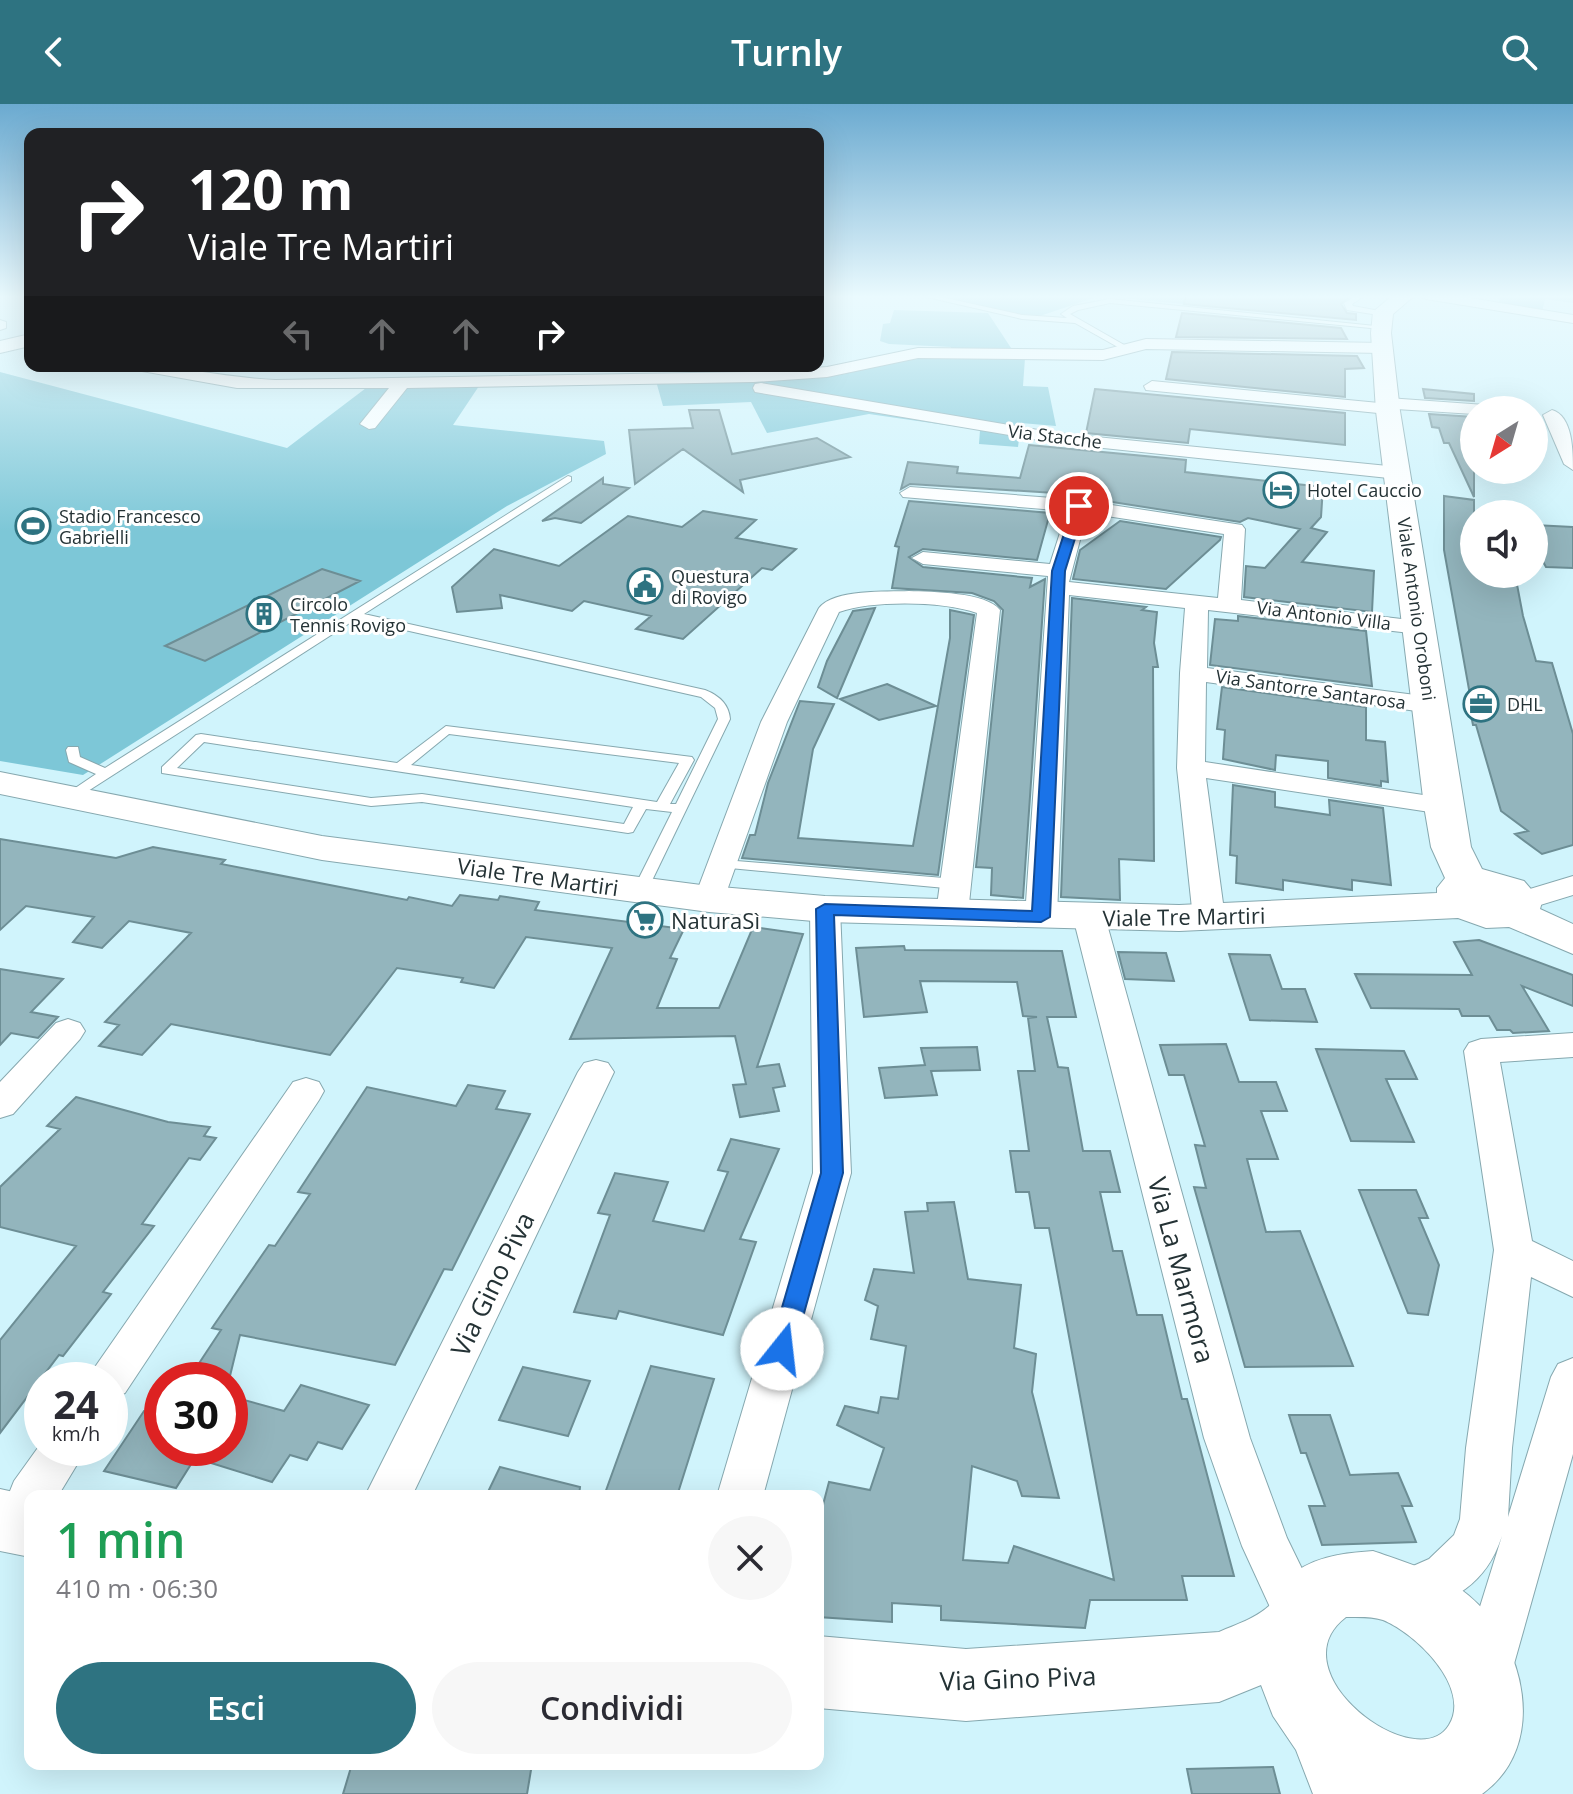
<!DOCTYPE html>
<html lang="it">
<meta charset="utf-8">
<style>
body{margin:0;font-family:"Open Sans",sans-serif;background:#f7f7f7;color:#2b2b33;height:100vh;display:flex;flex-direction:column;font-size:30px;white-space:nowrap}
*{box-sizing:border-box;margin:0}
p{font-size:26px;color:#7c7c81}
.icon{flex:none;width:44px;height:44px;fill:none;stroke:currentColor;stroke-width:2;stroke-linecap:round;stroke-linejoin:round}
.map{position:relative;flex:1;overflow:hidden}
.panel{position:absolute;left:24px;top:1386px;width:800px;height:280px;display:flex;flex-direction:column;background:#fff;border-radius:16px;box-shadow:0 8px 32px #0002}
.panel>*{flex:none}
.banner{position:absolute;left:24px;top:24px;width:800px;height:244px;border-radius:16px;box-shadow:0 8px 32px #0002;background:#202124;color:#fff;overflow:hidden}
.needle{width:52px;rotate:217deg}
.buttons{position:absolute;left:1460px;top:292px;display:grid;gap:16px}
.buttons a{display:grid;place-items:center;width:88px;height:88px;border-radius:50%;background:#fff;box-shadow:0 8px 32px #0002;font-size:40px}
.speed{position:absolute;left:24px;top:1258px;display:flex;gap:16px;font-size:40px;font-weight:700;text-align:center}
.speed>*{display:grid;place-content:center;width:104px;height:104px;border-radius:50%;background:#fff;box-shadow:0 8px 32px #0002;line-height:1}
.speed small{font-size:20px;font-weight:400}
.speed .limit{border:12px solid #d22;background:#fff;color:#111}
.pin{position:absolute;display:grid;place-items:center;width:68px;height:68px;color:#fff;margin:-34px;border:4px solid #fff;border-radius:50%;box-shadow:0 2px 8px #0007}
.me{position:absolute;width:88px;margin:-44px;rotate:16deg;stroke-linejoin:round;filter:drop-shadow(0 0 6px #0008)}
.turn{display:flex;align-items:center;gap:28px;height:168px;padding:0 32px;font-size:36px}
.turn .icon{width:104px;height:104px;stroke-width:2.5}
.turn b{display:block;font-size:56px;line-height:68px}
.lanes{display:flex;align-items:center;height:76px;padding:0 32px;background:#0003;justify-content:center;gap:40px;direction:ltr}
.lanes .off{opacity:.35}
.round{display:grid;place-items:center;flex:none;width:84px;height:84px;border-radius:42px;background:#f7f7f7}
.headline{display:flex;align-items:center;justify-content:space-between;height:136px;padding:0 32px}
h1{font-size:48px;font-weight:600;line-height:60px;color:#1e9e55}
.primary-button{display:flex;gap:16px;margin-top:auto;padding:16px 32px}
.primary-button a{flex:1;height:92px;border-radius:48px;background:#2e7381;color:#fff;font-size:32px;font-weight:600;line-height:92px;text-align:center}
.primary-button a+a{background:#f7f7f7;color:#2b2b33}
header{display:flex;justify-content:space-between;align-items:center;height:104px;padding:0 32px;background:#2e7381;color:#fff;font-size:36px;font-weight:600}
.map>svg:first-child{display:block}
</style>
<header><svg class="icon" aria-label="back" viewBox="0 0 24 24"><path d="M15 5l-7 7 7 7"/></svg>Turnly<svg class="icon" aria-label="search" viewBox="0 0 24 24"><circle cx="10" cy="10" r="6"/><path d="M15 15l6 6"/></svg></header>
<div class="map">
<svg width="1573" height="1690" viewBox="0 0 1573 1690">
<rect width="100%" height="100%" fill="#d0f4fc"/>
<path fill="#7dc7d7" d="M923 191H1214L1195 201 1099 192 1034 214Z
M1500 191H1573V199L1545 195 1542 208 1499 201Z
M894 206 988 209 1013 247 951 248V243L889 240 880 237 883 220 890 219Z
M919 252 1025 254 1023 282 1048 283 1056 322 1021 319 1018 343 979 340 980 326 869 310 767 329 751 298 663 302 656 277 754 275Z
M0 268 287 344 370 281 481 279 453 321 604 337 606 350 507 402 83 671 0 657Z"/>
<path fill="#93b5bd" stroke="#6d8e95" stroke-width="2" d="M1186 191H1351L1341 200 1347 209 1356 210V216L1184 200Z
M1182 209 1341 224 1347 235 1176 233Z
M1172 248 1357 252 1364 264 1345 265V293L1166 275Z
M1095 285 1345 309V341L1190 325 1188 339 1086 329Z
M1423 285 1474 290V297L1425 294Z
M689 306H719L732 350 817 334 850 353 740 376 743 388 683 345 635 380 629 326 693 324Z
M1429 310 1474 313V393L1449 339H1444L1439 324 1432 323Z
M1029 341 1186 356 1185 368 1323 383 1321 413 1311 424 1327 428 1302 458 1374 467 1372 508 1244 493 1246 462 1265 464 1300 425 1248 414 1240 418 1055 389 910 380 901 385 908 358 958 363 957 369 1020 374Z
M603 374V380L629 384 581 419 555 414 542 417Z
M1444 392 1474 396V470H1515L1523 512 1536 557 1552 559 1573 630V741L1542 750 1515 730 1528 727 1501 707 1476 621H1473L1467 591H1470L1444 446Z
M909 397 1050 409 1037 456 923 445 909 453 923 463 1032 474 1030 483 1045 475 1023 794 991 791 992 764 976 763 1003 506 994 497 972 489 892 484 899 443 895 442Z
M703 407 756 416 736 434 796 445 772 466 762 464 683 535 636 525 651 512 584 497 572 507 500 491 502 504 457 508 452 483 494 445 559 462 628 412 682 423Z
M1120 417 1221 433 1220 436 1166 485 1073 475 1080 446Z
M1534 421 1573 423V464L1546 463 1534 442Z
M322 465 360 477 205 557 165 542Z
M1072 494 1146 503 1142 506 1157 508 1154 539 1158 563H1153L1154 757 1119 755 1120 796 1061 793Z
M875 504 837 594 818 583 827 557 853 507Z
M950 506 974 511 938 771 742 754 750 731H755L768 679 800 597 834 600 813 645 798 734 913 742 950 534Z
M1238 512 1366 527 1372 582 1210 561 1215 515 1238 517Z
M887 580 936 602 879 616 840 595Z
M1222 583 1366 603V636L1385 638 1388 678 1381 677V682L1328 674V657L1276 651 1275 666 1223 655 1225 626 1217 625Z
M1233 681 1275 688V703L1330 711 1329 696 1383 704 1391 781 1352 776V786L1283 776V786L1236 779 1237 752 1230 751Z
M0 735 116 754 153 743 225 756 221 760 407 796 409 793 452 802 460 791 498 796 500 792 539 798 535 806 684 825 670 854 677 855 657 904H719L753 823 803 830 757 963 779 960 785 982 773 984 779 1007 740 1013 733 981 746 980 735 932 570 935 612 844 526 833 494 884 461 878 463 874 397 864 330 951 171 920 142 951 99 942 119 921 105 918 191 829 129 817 102 844 73 838 94 813 26 802 0 826Z
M1479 836 1573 871V902L1522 882 1549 927 1513 929 1510 926H1497L1489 912H1462L1459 905 1371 904 1355 870 1472 871 1454 838Z
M904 842 905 846 1062 847 1076 913H1047L1058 963 1068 964 1083 1047H1110L1120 1088H1100L1113 1147H1122L1137 1211H1162L1182 1295H1187L1234 1472H1182L1187 1496H1090L1085 1524 941 1516V1502L892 1499V1518L818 1513V1420L829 1378 870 1386 884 1344 837 1321 845 1302 878 1309 881 1293 898 1295 906 1242 871 1235 878 1202 865 1196 874 1165 914 1169 905 1108 928 1107 927 1099 954 1098 968 1175 1021 1181 1014 1244 1036 1250 1032 1288 1059 1394 1022 1392 1017 1377 972 1362 963 1456 1008 1459 1014 1442 1114 1476 1049 1124H1035L1029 1088H1016L1010 1047H1029L1018 967H1035L1028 914 1037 913 1023 912 1017 878 920 877 927 908 864 913 856 844Z
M1118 848 1166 849 1174 877 1125 875Z
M1229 850 1270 851 1282 885H1305L1317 918 1250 916Z
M0 865 63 875 31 908 58 913 38 934 11 929 0 941Z
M1226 940 1239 978H1276L1287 1007H1261L1278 1055H1247L1266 1128 1300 1127 1353 1262 1245 1263 1194 1083 1206 1084 1195 1041 1205 1042 1184 971H1169L1160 941Z
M977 943 980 966 931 967 937 991 885 994 879 964 925 961 921 944Z
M1316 945 1404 947 1417 975H1386L1414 1038 1351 1037Z
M468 981 505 987 496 1005 530 1010 452 1166 444 1165 395 1261 240 1231 229 1276H188L221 1226 212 1224 269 1141 275 1142 310 1090 298 1088 367 983 456 1002Z
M76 993 168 1018 210 1023 204 1032 216 1034 200 1056 189 1054 142 1120 154 1122 103 1188 111 1190 63 1252 59 1251 0 1329V1236L76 1142 0 1123V1083L60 1025 47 1022Z
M731 1035 779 1045 740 1135 756 1138 723 1231 619 1207 616 1215 574 1208 610 1111 598 1109 615 1069 668 1078 653 1117 704 1127 728 1068 718 1066Z
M1359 1086H1416L1428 1114H1419L1439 1161 1428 1211 1408 1209Z
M651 1262 714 1275 677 1392H604Z
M523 1263 590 1277 568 1332 499 1316Z
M301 1281 369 1301 342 1345 318 1338 307 1356 290 1351 272 1378 195 1354 176 1384 104 1367 144 1307 162 1311V1344H230V1292L284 1307Z
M1289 1311H1330L1350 1371 1398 1369 1412 1402H1402L1416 1438 1322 1441 1309 1402H1325L1306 1349H1301Z
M500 1363 580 1383 579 1392H486Z
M352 1660H532L527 1690H343Z
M1273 1663 1280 1690H1192L1187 1665Z"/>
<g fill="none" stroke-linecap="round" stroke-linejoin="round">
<defs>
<path id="lane" d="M918 191H932L1022 211 1067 214 1061 210 1073 202 1110 195 1385 223 1381 225 1110 199 1078 206 1070 210 1126 242 1123 246 1075 219 1022 215Z
M1357 191H1366L1352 200 1353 202 1385 208V212L1347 206 1344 199Z
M568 372 571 373V377L364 510 705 586C718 591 729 600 730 615L646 789 641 791 633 786 672 708 646 705 633 728 628 729 422 698 371 702 162 669V663L196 631 201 630 397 659 446 622 692 653 694 656 670 700H676L718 615 715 604 701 593 356 515 74 696H64L62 693 96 670 69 658 66 646 68 643H78L80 653 105 664ZM449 630 679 659 657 698 411 661ZM204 638 633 703 624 720 422 690 371 694 177 664Z
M724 756 956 775 964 780 956 785 719 763 717 760 719 757Z"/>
<path id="street" d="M1419 191H1452L1573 211V219L1426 195Z
M0 216 6 218V224L0 226Z
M1146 235 1382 239 1390 244 1382 249 1146 245 1103 256 918 254 827 273 753 278 407 284 375 324 369 325 360 320 389 284H237L142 267 134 262C182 262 227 274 275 276L753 268 827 263 918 244 1103 246Z
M1152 277 1379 299 1388 294 1485 301 1494 306H1474V310L1396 305 1388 310 1146 286 1144 282Z
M761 279 1056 329 1398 363 1408 369 1398 375 1056 339 755 288 753 284 755 280Z
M1552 306C1573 312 1573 348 1573 366L1564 360 1543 311Z
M910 383 1079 396 1242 421 1245 425 1241 496 1427 518 1431 523 1427 528 1419 530 1208 506 1207 564 1431 593 1440 596 1444 601 1440 606 1431 609 1206 578 1205 658 1443 694 1453 696 1457 702 1453 708 1443 710 1206 674 1225 814 1220 821 1209 824 1198 821 1193 814 1177 664 1180 569 1185 504 1069 491 1057 813 1052 820 1041 823 1030 820 1025 813 1048 472 923 460 912 454 923 448 1050 460 1067 407 903 393 900 389ZM1087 409 1224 430 1218 494 1069 478Z
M909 487C932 488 986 488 1000 506L968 809 963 816 952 818 941 816 936 809 977 509C943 497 873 496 839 508L787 618 724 795 720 802 709 804 698 802 694 795 761 618 819 504C834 485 886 488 909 487Z
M1573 772V791L1521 807 1510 805 1506 798 1510 791Z
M825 796 836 798 840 805 851 1069 763 1392H717L813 1069 810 805 814 798Z
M1089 803 1100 806 1105 813 1250 1334 1287 1434 1324 1510 1317 1527 1299 1535 1281 1527 1242 1442 1204 1334 1073 813 1078 806Z
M68 915 80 919 85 927 80 935 13 1010 0 1014V978L56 919Z
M1573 929V953L1500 958 1532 1137 1573 1157V1193L1531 1173 1512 1344 1508 1413 1551 1273 1558 1260 1573 1254V1350L1512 1567 1504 1585 1486 1593 1468 1585 1460 1567 1502 1432C1485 1483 1453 1495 1406 1514L1388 1507 1381 1490 1388 1473 1429 1455 1454 1431 1460 1415 1466 1344 1494 1146 1464 947 1469 939 1481 935Z
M596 956 608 959 614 968 412 1392H365L578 968 584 959Z
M306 974 319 978 324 987 319 996 125 1289 110 1295V1276H88L95 1263 293 978Z
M42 1338V1344H87L58 1392H30V1413L14 1407 8 1392 14 1377Z"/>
<path id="secondary" d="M1393 191H1415L1393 210 1391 229 1400 307 1471 743 1482 765 1524 777 1542 798 1540 805 1573 820V850L1509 823 1486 824 1458 814 1179 827 825 818 709 808 322 756 0 690V668L322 732 709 782 825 792 1179 801 1437 789V784L1445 774 1431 743 1424 702 1376 307 1371 229 1373 208Z
M0 1385 32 1392 30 1453 0 1447Z
M1373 1447C1405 1458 1442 1469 1468 1491 1526 1539 1549 1642 1482 1690H1313L1296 1646 1273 1612 1261 1581 1219 1598 966 1617 818 1604V1532L966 1545 1219 1528C1235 1521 1256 1514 1269 1502 1276 1494 1279 1483 1286 1476 1309 1453 1342 1449 1373 1447ZM1346 1513C1359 1513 1371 1512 1383 1516 1415 1529 1472 1583 1449 1621 1417 1674 1274 1568 1346 1513Z"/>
<path id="primary" d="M30 230V242L0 249V237Z"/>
</defs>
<use href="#lane" stroke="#86a8af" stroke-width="2"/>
<use href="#street" stroke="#86a8af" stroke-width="2"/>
<use href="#secondary" stroke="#86a8af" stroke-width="2"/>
<use href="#primary" stroke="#86a8af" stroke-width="2"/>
<use href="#lane" fill="#fff" fill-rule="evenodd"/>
<use href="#street" fill="#fff" fill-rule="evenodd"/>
<use href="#secondary" fill="#fff" fill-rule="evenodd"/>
<use href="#primary" fill="#fff" fill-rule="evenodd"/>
</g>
<linearGradient id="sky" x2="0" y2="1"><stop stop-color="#6baad0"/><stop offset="0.45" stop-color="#eafafe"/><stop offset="1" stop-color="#eafafe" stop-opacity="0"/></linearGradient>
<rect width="1573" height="428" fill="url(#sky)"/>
<path fill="#1a73e8" stroke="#114b97" stroke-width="2" d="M1079 399 1085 402 1065 467 1050 813 1041 818 834 811 843 1069 794 1245 790 1252 782 1255 773 1252 770 1245 821 1069 816 805 825 800 1032 807 1052 467 1073 402Z"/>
<defs>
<symbol id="hotel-ring" viewBox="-11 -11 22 22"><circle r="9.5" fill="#fff" stroke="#2e7381" stroke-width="1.5"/><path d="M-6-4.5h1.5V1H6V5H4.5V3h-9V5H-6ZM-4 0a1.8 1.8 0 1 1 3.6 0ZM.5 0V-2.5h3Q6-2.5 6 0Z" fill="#2e7381"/></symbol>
<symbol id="stadium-ring" viewBox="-11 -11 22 22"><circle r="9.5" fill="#fff" stroke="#2e7381" stroke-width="1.5"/><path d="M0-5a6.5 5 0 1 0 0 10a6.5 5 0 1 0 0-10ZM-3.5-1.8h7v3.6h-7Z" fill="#2e7381"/></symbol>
<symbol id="civic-ring" viewBox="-11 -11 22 22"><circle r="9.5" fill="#fff" stroke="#2e7381" stroke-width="1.5"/><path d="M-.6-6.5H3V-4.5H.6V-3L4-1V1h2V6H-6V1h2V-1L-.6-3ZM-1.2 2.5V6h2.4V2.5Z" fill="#2e7381"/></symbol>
<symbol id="building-ring" viewBox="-11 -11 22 22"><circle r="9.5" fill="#fff" stroke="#2e7381" stroke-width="1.5"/><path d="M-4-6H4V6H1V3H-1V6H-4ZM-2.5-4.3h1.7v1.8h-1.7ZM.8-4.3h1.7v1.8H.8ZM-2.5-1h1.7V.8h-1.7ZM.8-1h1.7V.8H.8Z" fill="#2e7381"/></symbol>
<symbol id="office-ring" viewBox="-11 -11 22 22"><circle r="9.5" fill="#fff" stroke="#2e7381" stroke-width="1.5"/><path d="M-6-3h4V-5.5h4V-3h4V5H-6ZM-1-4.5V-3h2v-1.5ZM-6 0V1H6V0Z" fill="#2e7381"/></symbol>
<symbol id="supermarket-ring" viewBox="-11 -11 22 22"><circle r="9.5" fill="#fff" stroke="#2e7381" stroke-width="1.5"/><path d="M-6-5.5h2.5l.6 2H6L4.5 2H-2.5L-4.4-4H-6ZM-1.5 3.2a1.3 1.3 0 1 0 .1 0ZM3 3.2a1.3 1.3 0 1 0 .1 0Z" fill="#2e7381"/></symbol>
</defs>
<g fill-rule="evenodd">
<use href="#hotel-ring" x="1261" y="366" width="40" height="40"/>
<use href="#stadium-ring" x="13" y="402" width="40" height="40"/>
<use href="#civic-ring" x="625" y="462" width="40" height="40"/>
<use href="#building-ring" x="244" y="490" width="40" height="40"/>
<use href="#office-ring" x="1461" y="580" width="40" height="40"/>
<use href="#supermarket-ring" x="625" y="796" width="40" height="40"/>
</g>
<g text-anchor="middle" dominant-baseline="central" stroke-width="6" stroke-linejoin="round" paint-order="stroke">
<g font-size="18" fill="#243235" stroke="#fff">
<text transform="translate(1055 332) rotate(7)">Via Stacche</text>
<text transform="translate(1417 505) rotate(82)">Viale Antonio Oroboni</text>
<text transform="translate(1324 511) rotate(7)">Via Antonio Villa</text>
<text transform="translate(1311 585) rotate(8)">Via Santorre Santarosa</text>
</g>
<g font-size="18" fill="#243235" stroke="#fff" text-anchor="start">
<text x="1307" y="386">Hotel Cauccio</text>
<text x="59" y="412">Stadio Francesco<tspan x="59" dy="21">Gabrielli</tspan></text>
<text x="671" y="472">Questura<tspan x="671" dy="21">di Rovigo</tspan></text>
<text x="290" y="500">Circolo<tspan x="290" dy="21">Tennis Rovigo</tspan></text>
<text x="1507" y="600">DHL</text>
</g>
<g font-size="22" fill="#243235" stroke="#fff">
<text transform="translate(538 772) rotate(8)">Viale Tre Martiri</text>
<text transform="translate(1184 812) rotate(-1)">Viale Tre Martiri</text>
</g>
<g font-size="22" fill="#243235" stroke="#fff" text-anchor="start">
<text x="671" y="816">NaturaSì</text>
</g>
<g font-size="26" fill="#243235" stroke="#fff">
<text transform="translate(1182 1166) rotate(75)">Via La Marmora</text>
<text transform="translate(492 1180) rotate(-64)">Via Gino Piva</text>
<text transform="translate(1018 1574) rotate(-2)">Via Gino Piva</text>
</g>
</g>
</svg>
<div class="buttons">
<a><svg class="needle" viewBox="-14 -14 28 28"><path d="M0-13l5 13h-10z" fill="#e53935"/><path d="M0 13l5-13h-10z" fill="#7c7c81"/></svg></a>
<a><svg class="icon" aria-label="sound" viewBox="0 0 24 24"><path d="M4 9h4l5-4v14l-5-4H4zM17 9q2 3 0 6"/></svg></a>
</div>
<div class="speed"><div>24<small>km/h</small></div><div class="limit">30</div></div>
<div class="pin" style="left:1079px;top:402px;background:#d93025"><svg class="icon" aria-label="arrive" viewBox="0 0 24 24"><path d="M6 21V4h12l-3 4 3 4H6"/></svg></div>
<svg class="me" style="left:782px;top:1245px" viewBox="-20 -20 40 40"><circle r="19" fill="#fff"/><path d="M0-13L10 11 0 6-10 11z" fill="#1a73e8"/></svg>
<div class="banner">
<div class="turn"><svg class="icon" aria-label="right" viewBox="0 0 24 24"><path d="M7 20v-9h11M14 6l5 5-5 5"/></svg><div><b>120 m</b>Viale Tre Martiri</div></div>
<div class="lanes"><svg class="icon off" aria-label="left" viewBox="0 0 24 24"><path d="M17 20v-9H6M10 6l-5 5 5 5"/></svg><svg class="icon off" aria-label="ahead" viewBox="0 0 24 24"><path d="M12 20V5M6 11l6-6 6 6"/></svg><svg class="icon off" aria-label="ahead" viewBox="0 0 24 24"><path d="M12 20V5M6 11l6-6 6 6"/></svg><svg class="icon" aria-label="right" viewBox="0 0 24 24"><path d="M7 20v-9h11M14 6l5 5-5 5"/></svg></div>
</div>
<section class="panel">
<div class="headline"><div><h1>1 min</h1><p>410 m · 06:30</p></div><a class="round"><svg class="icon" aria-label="close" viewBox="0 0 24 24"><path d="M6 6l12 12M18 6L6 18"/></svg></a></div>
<div class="primary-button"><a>Esci</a><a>Condividi</a></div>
</section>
</div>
